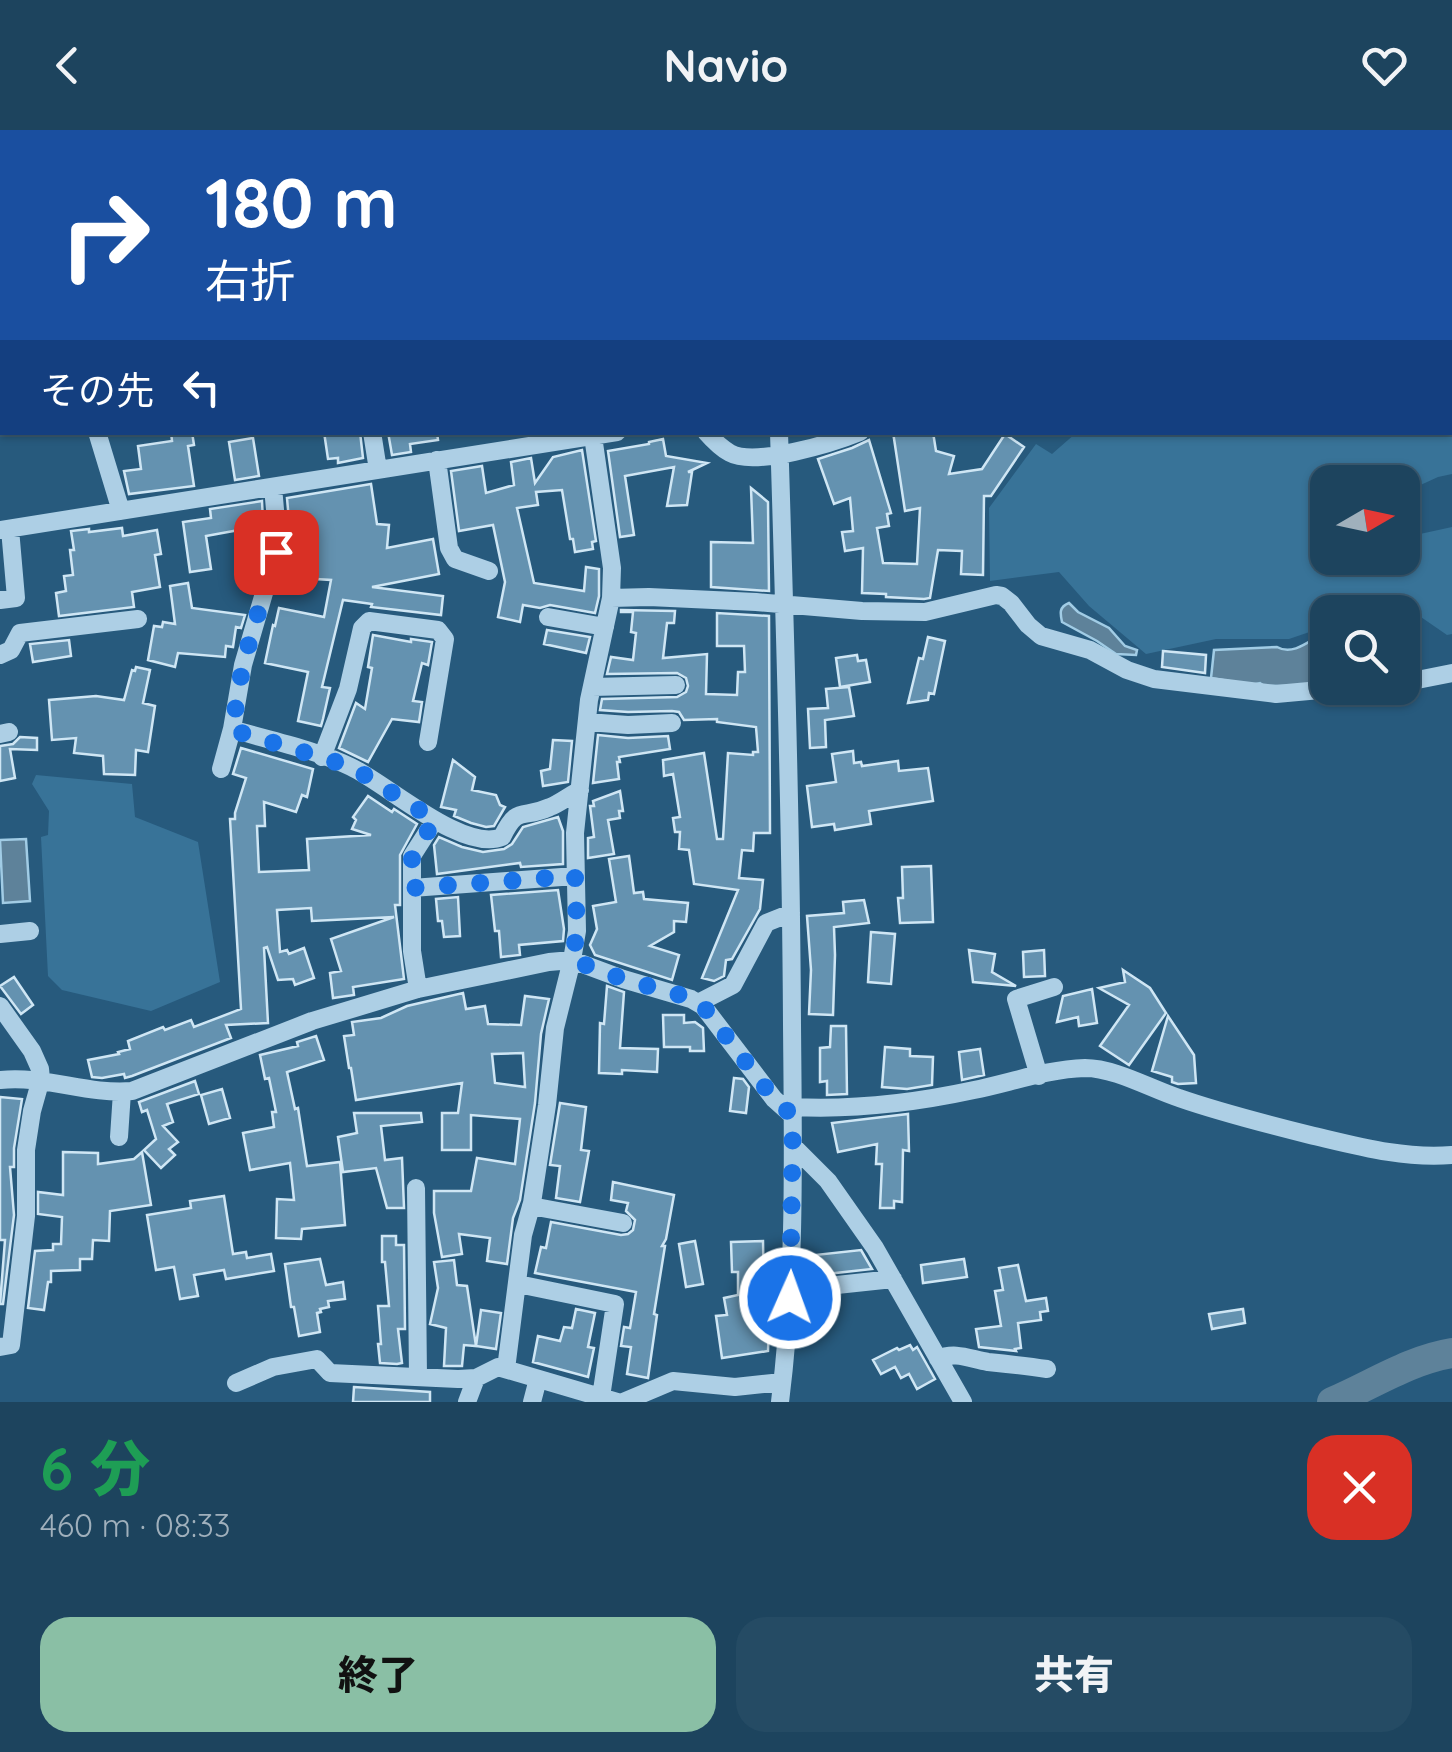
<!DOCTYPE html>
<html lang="ja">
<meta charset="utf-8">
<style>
body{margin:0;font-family:Quicksand,"Noto Sans JP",sans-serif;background:#254b64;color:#f1f3f6;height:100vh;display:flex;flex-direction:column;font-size:38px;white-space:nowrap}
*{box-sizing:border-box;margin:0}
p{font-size:32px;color:#a0b0bc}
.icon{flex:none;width:55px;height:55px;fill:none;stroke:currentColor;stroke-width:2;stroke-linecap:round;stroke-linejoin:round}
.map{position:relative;height:1272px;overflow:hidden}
.sheet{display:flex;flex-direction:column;background:#1d445e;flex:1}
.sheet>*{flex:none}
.hud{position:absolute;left:0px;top:0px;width:1452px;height:305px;box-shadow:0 2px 8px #0004,0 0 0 2px #3b5c73;background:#1a4fa0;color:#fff;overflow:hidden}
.needle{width:65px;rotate:81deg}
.controls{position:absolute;left:1310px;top:335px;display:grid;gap:20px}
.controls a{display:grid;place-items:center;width:110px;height:110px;border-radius:20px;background:#1d445e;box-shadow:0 2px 8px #0004,0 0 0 2px #3b5c73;font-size:50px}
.pin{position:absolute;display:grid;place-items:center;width:85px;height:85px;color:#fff;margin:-42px;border-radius:20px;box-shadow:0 5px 15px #0006}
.me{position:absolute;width:110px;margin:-55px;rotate:2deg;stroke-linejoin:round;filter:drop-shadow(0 0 8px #0008)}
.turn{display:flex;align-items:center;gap:35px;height:210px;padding:0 40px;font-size:45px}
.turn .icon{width:130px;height:130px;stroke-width:2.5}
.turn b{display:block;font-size:70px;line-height:85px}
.then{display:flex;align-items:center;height:95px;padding:0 40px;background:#0003;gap:20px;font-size:38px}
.round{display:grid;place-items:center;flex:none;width:105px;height:105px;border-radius:30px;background:#254b64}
.summary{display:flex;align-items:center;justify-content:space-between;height:170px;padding:0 40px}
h1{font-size:60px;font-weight:800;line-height:75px;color:#1e9e55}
.cta{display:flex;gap:20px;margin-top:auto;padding:20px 40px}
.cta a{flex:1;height:115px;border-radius:30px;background:#8abfa5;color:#111;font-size:40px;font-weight:800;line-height:115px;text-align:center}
.cta a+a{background:#254b64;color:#f1f3f6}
header{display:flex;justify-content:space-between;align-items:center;height:130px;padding:0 40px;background:#1d445e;font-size:45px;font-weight:800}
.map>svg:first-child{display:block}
</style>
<header><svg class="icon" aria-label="back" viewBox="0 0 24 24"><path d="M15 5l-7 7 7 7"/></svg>Navio<svg class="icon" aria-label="heart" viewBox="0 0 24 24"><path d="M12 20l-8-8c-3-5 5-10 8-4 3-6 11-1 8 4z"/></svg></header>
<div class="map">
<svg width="1452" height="1272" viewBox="0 0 1452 1272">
<rect width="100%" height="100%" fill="#275a7d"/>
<path fill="#387398" d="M793 0H1452V30H1450V2H793Z
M1452 172V344L1438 347 1403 363 1402 352H1328V428H1402L1403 393 1420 404 1452 397V504L1447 505 1418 485 1403 490 1402 482H1328L1327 496 1289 509H1216L1146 524 1089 476 1059 442 990 451 989 378 1036 314 1052 324 1076 303 1450 302V174Z
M36 645 132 654 135 687 198 712 220 852 151 881 62 860 48 846 41 707 48 705 49 681 32 654Z"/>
<path fill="#5e829a" stroke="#a1cce5" stroke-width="2.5" d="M1069 473 1078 482 1109 498 1125 516 1137 520 1136 525 1116 524 1097 511 1062 492C1060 483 1059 477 1069 473Z
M1324 503H1327V552L1301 556H1264L1260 553 1252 555 1211 548 1214 520 1277 517C1293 526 1309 511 1324 503Z
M26 709 30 771 3 773 0 710Z"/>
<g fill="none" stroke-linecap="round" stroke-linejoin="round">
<path stroke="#5e829a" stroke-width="30" d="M1332 1272C1372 1255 1409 1230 1452 1223"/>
</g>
<path fill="#6492b0" stroke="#cfe6f4" stroke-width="2.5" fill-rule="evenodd" d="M171 302H192L194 315 188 316 194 356 129 364 124 341 141 339 138 316 172 311Z
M324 302H360L363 328 338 333V328L328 329Z
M388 302H437L438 310 410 314 411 322 392 325Z
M893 302H933L936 321 954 326 949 344 982 339 1005 304 1024 317 991 366H984L983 445 961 444 962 421 938 420 930 468 924 469 886 467V464L862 463 863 418 845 421 842 402 853 401 850 368 834 374 818 329 852 318 869 310 891 383 887 384 889 396 877 398 883 433 917 434 920 378 905 381Z
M253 308 259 346 235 350 229 312Z
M663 309 666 326 707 333 688 342H692L687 375 667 376 674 337 625 346 634 405 620 407 608 321 649 314V312Z
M582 320 596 411 592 412 593 419 575 422 573 409H570L562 360 536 362 538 375 517 378 534 453 584 461 586 437 599 439V466L595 483 550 475 540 478 523 475 520 492 498 487 505 452 493 395 459 401 451 341 482 336 486 363 514 355 511 332 531 328 535 353 553 327Z
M371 354 377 394 389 395 387 418 433 409 439 444 372 457 443 466 441 485 371 477 372 474 343 470 322 557 330 558 323 589 321 596 298 591 308 542 265 533 273 495 275 496 279 478 324 487 331 450 283 447 290 402 287 368Z
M751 358 768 372 769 461 711 457V412L753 413Z
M262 371 264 413 241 416 239 400 206 406 211 439 190 442 183 392 211 388 210 379Z
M122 398 123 406 157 400 161 424 155 425 160 457 132 462 134 477 59 486 56 463 66 461 64 446 73 445 70 420H74L71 401 89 399V402Z
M188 453 192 478 245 485 241 498 236 497 233 517 226 516 225 527 178 523 175 537 148 530 154 496 162 497 163 492 175 494 170 456Z
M621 480 675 481 674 493H667L663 528 707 524 706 564 737 565 738 542H745L744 516H717V483L769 486 770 703H754L753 721 742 720 739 748 763 750 760 779 732 829 726 830 724 846 714 851 702 848 738 760 694 754 689 720 679 719 680 702H675L673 688 680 687 673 644 664 646 663 630 704 623 717 709H723L728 623 753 625V622H758L756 597 717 592V589L684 590 679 582 672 581 628 582 600 580 602 569 677 567 686 562 688 556 686 548 677 543 607 544 611 527 633 530 636 503 631 502 633 482H621Z
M547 500 590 507 586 523 544 514Z
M373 505 411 512V509L432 512 428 535 422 533 413 571 422 572 419 592 392 589 368 632 339 618 356 573 365 579 372 538 368 537Z
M928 507 945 511 934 564 929 563 928 570 908 573 919 528 923 529Z
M69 510 71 526 33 532 30 514Z
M1163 521 1206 525 1205 543 1162 537Z
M857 525 858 531 866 530 870 552 840 557 836 528Z
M136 537 150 540 143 573 155 576 148 622 136 620 135 645 104 644 103 626 74 623 76 608 52 610 49 570 96 566 124 570 132 540 135 541Z
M849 557 854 586 825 590 826 617 810 618 808 579 828 578 826 559Z
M598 605 628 608 668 606 670 619 619 627 620 632H617L619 649 593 653Z
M20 607 37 608V620L10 619 15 648 0 651V616L13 614Z
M553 610 572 611 568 652 543 656 541 641 550 639Z
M241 618 313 639 307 667 302 665 296 682 264 672 265 696H257L259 742 309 740 307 709 371 705 352 699 356 690 353 687 368 666 392 682 394 679 417 694 400 725V775H395L404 849 353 857 354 865 333 868 330 843 341 841 331 809 394 787 312 791 311 778 277 780 280 822 287 820 289 824 304 818 314 848 295 855 293 849 278 850 267 817 264 818 268 893 226 895 231 908 132 946 125 948 124 944 102 948 92 947 88 930 119 924 118 922 130 919 128 911 163 897 165 900 191 890 194 897 241 879 230 689H235V683L246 648 233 644Z
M853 621 854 633 861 632 862 636 898 631 899 641 928 638 933 671 869 681 871 694 835 700 834 694 812 697 807 656 836 652 832 624Z
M453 630 475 647 472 660 496 665 500 675 505 677 494 696 486 697 471 693 454 686 456 680 441 677Z
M620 661 623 681H619L620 688 608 690 614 724 588 728V708L594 707 590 676H594L593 671Z
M558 687 563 701V734L521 737 520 733 437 744 434 715 439 707 462 717 483 722 504 719 512 714 523 697Z
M629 726 634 763 643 762 644 769 688 773 686 792 674 791V802L650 816 679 825 672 850 595 825 590 815 597 799 593 776 616 772 609 729Z
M931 736 933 792 900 793 898 768H903L902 737Z
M558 760 564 799 563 811 519 815 520 825 501 827 499 801H495L491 765Z
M458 767 460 806 444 807 442 791H438L436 769Z
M864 770 869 793 834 797 835 825 833 885 809 884 811 840 807 786 844 783 843 772Z
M871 802 895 804 891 854 868 852Z
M969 820 995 824 992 842 1016 856 973 852Z
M1044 820 1045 846 1024 847 1023 822Z
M1123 840 1150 858 1166 883 1129 935 1100 916 1129 875 1099 858 1125 852Z
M14 847 33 875 21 884 0 856Z
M607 856 624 862 620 918 658 919 657 942 622 940V944L599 943 600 893 604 894Z
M1092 859 1097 893 1079 896 1078 887 1057 892 1063 866Z
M463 863 466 879 485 876 488 894 521 895 525 866 549 869 541 904 535 973 520 1070 513 1088 507 1134 487 1131 490 1108 459 1104 462 1124 442 1127 434 1083V1061H471L477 1028 515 1034 520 989 471 985V1020H442V983H458L462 953 356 970 351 938H349L344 906 354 905 352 892 381 888 407 876ZM523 923 525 957 495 953 492 924Z
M663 885H684V893L695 892 703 898 704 921H690V917H664Z
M1168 886 1194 925 1196 953 1178 954 1172 952V947L1152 941Z
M831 896H846L847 964 827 965V951L820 952V918L830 917Z
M316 906 324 930 287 942 295 979 298 978 307 1036 340 1032 345 1095 302 1099 301 1109 276 1108 277 1069 294 1070 290 1033 250 1040 243 1003 274 997 272 982H276L269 948 265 949 260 925 298 916 297 912Z
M885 917 910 919V926L933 927 932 955 907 959 882 957Z
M980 919 984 945 962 950 959 922Z
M734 948 743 949 749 957 746 983 730 981Z
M195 951 199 964 167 974 173 992 163 996 178 1012 169 1019 175 1025 161 1038 144 1020 156 1009 147 980 142 982 139 972Z
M222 959 230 988 209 994 201 965Z
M0 967 22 969 14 1018V1037H10L14 1085 3 1174H0L5 1110H0Z
M560 973 586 977 581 1020 589 1021 580 1072 556 1068 560 1036 550 1035Z
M354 983H421L422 992 381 996 385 1030 402 1028 404 1078H387L376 1038 343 1042 338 1007 357 1003Z
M908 984 909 1021 903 1020 902 1072 894 1071V1078H880L882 1034H876L877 1014 838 1022 832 993Z
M63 1022 98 1023V1034L134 1029 142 1022 151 1075 110 1081 109 1111 93 1110 92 1129H80V1140L51 1141V1152H48L44 1180 28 1178 35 1121 53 1120V1114H61L62 1087 38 1084V1062L63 1065Z
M613 1052 674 1065 666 1109 662 1116H665L654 1184 657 1185 648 1248 627 1244 631 1217 621 1216 624 1197 630 1198 636 1162 535 1143 541 1117 546 1118 551 1092 621 1105 628 1104 633 1100 635 1090 626 1081 628 1073 611 1070Z
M224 1066 233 1124 246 1122 247 1128 271 1124 274 1141 226 1149 224 1140 194 1145 198 1166 180 1169 174 1137 156 1140 147 1085 191 1078 190 1071Z
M382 1106H396V1115H404L405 1199H398L402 1233 397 1234 380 1233 378 1214H381L378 1176H389L385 1132H382Z
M695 1111 703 1154 686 1157 679 1114Z
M763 1111 764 1165 771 1164V1194H769L768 1221 722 1228 716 1186 727 1185 724 1168 738 1165V1142H732L731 1112Z
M861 1120 872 1139 817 1145 815 1125Z
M320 1129 326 1155 343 1152 345 1169 328 1171 329 1177 320 1179 321 1182 317 1183 320 1202 299 1206 294 1177H291L285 1134Z
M964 1129 967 1147 923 1153 921 1135Z
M454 1130 457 1155 467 1156 476 1216 464 1215 462 1236H444L446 1198 430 1194 438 1158 434 1132Z
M1018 1135 1026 1171 1046 1168 1048 1181 1040 1182 1041 1190 1018 1193 1021 1218 1015 1219 1016 1221 979 1217 976 1199 1001 1196 995 1161 1003 1160 999 1138Z
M576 1179 595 1183 588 1217 594 1218 588 1247 533 1232 538 1206 560 1211 564 1197 572 1198Z
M1243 1179 1245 1193 1212 1199 1209 1184Z
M481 1180 501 1183 496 1219 476 1216Z
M910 1215 913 1220 917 1217 935 1249 917 1259 909 1244 901 1248 895 1237 881 1244 873 1230 897 1218 899 1220Z
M354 1257 430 1262V1272H353Z"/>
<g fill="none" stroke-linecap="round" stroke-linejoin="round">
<path stroke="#adcfe5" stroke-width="18" d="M470 0 472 2
M778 2 779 0
M1450 80H1452
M0 229H2
M97 302 121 381
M372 302 378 340
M706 302C713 310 721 318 730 323 755 337 833 313 860 302
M779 302C785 499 791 696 792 894 793 1020 796 1146 780 1272
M437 330 449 418 455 429 489 441
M0 400 617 302
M611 468 649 467 756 472 862 481 925 482 996 465 1002 466 1011 473 1028 495 1041 506 1090 520 1127 540 1154 549 1276 564 1342 558
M0 470 16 468 10 399
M548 487 605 497
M0 525 11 520 20 503 138 489
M1402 553 1452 543
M592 557 676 555
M587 592 628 595 672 593
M232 599C271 611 314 619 351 637 387 654 463 723 502 707 518 674 522 690 550 677 560 673 570 665 580 660
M0 604 9 602
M322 627 348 559 362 498 369 491 438 500 445 509 428 612
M221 639 232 599 243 535 276 422 277 402 273 357
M412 758 575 746
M0 804 30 801
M418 859 412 821V726L435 690
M698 873 733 855 766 793 791 783
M0 876 32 921 40 939 41 949 32 981 26 1020V1086L11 1215 0 1217
M1039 946 1016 869 1054 857
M0 950C45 945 87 965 132 961L312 891 418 859 549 832 572 830 623 849 691 869 703 876 774 969 793 986
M793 977C854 980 914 973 974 960 1009 953 1048 939 1085 938 1115 938 1151 959 1179 968 1222 983 1266 994 1310 1005 1357 1016 1403 1029 1452 1025
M119 1007 122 962
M794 1017 828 1051 875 1118 963 1272
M416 1058 418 1247
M531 1076 623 1093
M518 1154 615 1174 601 1267
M790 1160 893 1149
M938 1229C955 1221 970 1229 988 1232 1008 1234 1027 1236 1047 1239
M506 1239 523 1105 532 1073 547 975 555 898 572 830 577 801 575 703 589 570 611 468 612 438 593 306
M236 1253 273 1237 317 1229 330 1243 458 1249 476 1248 498 1237 617 1272
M467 1272 476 1248
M532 1272 538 1249
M623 1272 673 1251 735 1257 782 1252"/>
<path stroke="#edf5fd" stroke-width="22" d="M13 0 14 2"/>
<path stroke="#fff" stroke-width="25" d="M411 2 415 0
M0 125 2 124"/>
</g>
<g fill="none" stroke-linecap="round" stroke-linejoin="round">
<path stroke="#1a73e8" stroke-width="18" stroke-dasharray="0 32.4" d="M276 422 243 534 232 600 352 637 435 690 412 726V758L575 746 577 802 572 830 623 849 691 868 703 876 774 969 793 986 790 1168"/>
</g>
</svg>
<div class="controls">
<a><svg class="needle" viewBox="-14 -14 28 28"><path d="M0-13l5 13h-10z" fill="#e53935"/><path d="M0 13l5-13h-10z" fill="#a0b0bc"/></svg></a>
<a><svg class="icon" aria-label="search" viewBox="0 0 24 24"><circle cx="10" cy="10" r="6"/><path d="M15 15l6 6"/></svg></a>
</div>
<div class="pin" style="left:276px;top:422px;background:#d93025"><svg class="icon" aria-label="arrive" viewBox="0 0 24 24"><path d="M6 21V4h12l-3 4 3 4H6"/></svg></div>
<svg class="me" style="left:790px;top:1168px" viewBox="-20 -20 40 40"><circle r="17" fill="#1a73e8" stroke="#fff" stroke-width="3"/><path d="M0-11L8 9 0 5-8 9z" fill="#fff"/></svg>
<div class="hud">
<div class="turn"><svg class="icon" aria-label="right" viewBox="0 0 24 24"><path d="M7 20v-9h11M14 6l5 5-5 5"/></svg><div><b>180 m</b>右折</div></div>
<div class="then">その先<svg class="icon" aria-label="left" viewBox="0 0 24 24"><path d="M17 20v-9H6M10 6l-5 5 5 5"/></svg></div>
</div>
</div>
<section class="sheet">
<div class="summary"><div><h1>6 分</h1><p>460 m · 08:33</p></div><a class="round" style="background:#d93025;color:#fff"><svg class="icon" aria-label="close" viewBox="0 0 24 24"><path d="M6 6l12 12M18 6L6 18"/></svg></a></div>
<div class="cta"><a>終了</a><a>共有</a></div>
</section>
